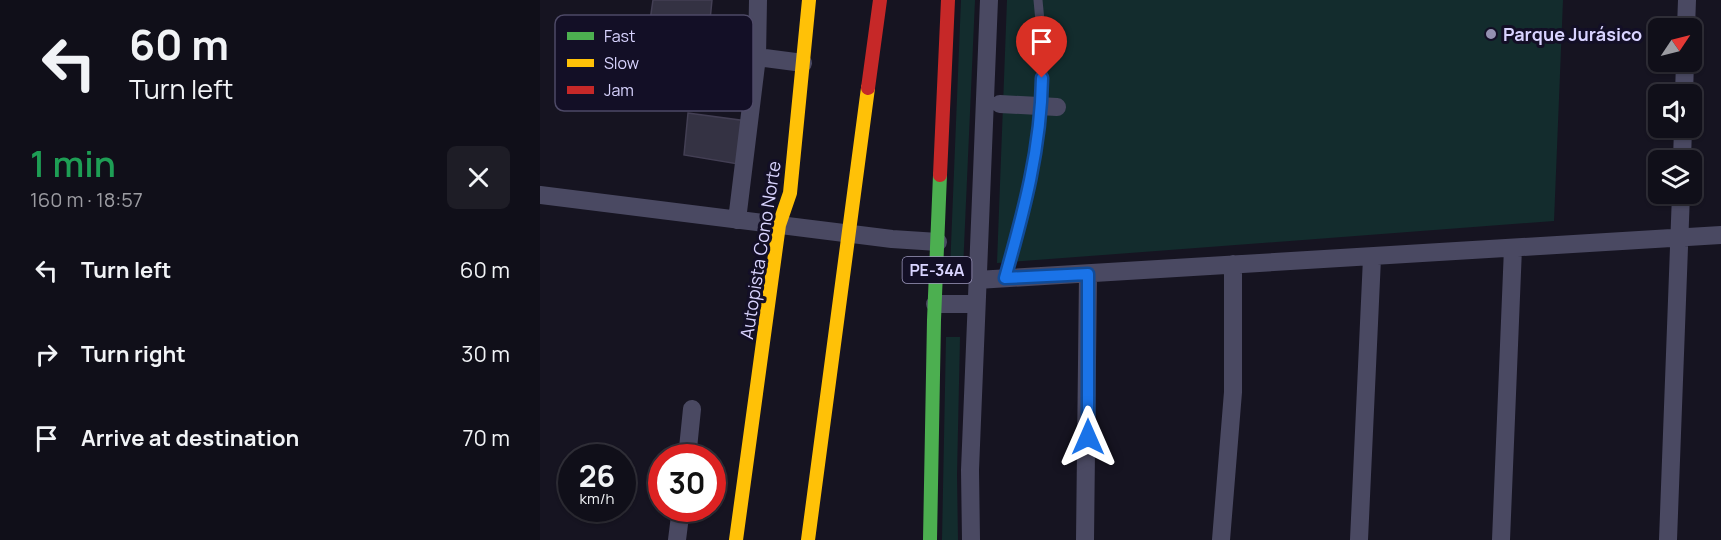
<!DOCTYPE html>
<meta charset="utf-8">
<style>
body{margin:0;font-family:Manrope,sans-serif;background:#1e1d26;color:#f1f3f6;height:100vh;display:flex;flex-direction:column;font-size:22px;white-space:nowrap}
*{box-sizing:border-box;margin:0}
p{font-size:20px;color:#9c9ca2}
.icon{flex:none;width:33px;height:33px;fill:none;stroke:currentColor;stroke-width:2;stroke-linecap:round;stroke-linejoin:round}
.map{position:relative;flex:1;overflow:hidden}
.side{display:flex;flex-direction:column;background:#100f19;width:540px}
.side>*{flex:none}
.guide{background:#100f19;color:#f1f3f6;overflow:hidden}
.needle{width:39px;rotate:55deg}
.controls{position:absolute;left:1108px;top:18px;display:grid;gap:12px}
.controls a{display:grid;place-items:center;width:54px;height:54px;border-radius:9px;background:#100f19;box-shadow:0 2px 4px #0004,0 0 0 2px #302f38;font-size:30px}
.speed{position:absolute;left:18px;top:444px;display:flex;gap:12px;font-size:30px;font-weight:700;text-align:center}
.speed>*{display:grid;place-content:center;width:78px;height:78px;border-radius:50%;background:#100f19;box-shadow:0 2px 4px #0004,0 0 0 2px #302f38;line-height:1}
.speed small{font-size:15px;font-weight:400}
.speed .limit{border:9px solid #d22;background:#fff;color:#111}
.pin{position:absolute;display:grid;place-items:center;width:51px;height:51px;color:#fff;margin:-62px -26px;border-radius:50% 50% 50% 0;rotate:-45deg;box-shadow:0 0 6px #0007}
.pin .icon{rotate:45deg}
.me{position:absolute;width:66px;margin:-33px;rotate:0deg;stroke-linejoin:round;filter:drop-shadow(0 0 4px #0008)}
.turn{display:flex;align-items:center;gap:21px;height:126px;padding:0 30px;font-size:27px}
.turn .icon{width:78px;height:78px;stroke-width:2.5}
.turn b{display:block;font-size:42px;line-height:51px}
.round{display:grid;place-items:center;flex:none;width:63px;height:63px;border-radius:9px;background:#1e1d26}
.headline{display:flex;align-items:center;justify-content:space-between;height:102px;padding:0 30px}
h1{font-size:36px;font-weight:600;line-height:45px;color:#1e9e55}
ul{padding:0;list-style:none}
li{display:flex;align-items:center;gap:18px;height:84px;padding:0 30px}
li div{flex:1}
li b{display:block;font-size:22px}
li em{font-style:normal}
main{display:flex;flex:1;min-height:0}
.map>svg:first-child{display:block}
</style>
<main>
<section class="side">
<div class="guide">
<div class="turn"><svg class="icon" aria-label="left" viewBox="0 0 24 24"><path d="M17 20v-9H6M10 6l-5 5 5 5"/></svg><div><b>60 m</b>Turn left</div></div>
</div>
<div class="headline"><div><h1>1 min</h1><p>160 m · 18:57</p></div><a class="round"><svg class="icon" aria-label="close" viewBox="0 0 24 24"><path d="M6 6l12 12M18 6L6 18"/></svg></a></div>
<ul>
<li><svg class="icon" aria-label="left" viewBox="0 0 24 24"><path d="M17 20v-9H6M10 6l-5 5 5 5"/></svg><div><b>Turn left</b></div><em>60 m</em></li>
<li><svg class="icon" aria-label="right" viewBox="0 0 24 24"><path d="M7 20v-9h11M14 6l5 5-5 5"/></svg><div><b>Turn right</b></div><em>30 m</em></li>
<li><svg class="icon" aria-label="arrive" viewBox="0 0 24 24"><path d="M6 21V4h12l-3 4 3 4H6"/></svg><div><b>Arrive at destination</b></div><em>70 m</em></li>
</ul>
</section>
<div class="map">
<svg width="1181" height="540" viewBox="0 0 1181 540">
<rect width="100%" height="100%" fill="#161421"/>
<path fill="#132c2d" d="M421 0H435L423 269 410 270Z
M467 0H1023L1014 221 457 263Z
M406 337H420L417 475 418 540H402Z"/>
<path fill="#343243" stroke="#433f54" stroke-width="1.5" d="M113 0H172L167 51 107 41Z
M148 113 207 121 198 164 144 155Z"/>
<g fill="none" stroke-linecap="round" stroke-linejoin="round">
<path stroke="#4a4962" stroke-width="9" d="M465 278C480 226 496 174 501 120 505 80 502 40 498 0"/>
<path stroke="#4a4962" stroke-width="18" d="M1146 28 1147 0
M217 57 263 63
M1144 94 1145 62
M460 104 517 107
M1142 160 1143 128
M0 195 352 239 398 242
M197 220 217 57 218 0
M437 280 1181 235
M395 304H436
M147 458 152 409
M137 540 141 508
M431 540 430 470 449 0
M545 540 548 274
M681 540 693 392V264
M819 540 832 258
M961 540 973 248
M1128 540 1141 194"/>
<path stroke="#4caf50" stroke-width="14" d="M390 540 394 320 400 175"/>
<path stroke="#ffc107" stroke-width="14" d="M196 540 239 225 250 193 269 0
M268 540 328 88"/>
<path stroke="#c62828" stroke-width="14" d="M328 88 340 0
M400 175 408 0"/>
</g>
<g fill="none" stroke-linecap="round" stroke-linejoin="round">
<defs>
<path id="route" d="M502 78C501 148 484 211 465 278L548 274V437"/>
</defs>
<use href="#route" stroke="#114b97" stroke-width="15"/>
<use href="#route" stroke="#1a73e8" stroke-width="10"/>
</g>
<circle fill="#9591b1" stroke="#130f26" stroke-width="2" cx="951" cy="34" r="6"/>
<g text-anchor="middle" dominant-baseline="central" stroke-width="6" stroke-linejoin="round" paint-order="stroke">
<rect fill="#130f26" stroke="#9e99be" stroke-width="1.5" x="362.5" y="257" width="69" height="26" rx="4.5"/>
<g font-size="16" font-weight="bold" fill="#d9d4ff">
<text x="397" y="270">PE-34A</text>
</g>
<g font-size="18" font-weight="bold" fill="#d9d4ff" stroke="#130f26" text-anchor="start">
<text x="963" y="34">Parque Jurásico</text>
</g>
<g font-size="18" fill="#d9d4ff" stroke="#130f26">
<text transform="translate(220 250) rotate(-81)">Autopista Cono Norte</text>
</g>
</g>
<rect x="15" y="15" width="198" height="96" rx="9" fill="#130f26" stroke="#4e4a67" stroke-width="1.5"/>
<rect x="27" y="32" width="27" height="8" fill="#4caf50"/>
<rect x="27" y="59" width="27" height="8" fill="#ffc107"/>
<rect x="27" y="86" width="27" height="8" fill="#c62828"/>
<g font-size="16" fill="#d9d4ff">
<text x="64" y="42">Fast</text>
<text x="64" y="69">Slow</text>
<text x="64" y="96">Jam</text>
</g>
</svg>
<div class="controls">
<a><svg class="needle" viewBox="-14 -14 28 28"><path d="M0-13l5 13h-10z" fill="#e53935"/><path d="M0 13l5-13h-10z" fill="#9c9ca2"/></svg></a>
<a><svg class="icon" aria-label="sound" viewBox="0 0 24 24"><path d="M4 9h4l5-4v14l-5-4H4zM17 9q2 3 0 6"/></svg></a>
<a><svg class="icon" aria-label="layers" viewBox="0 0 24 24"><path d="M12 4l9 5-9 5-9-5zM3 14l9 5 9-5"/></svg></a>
</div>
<div class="speed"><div>26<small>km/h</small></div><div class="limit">30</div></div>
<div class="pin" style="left:502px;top:78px;background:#d93025"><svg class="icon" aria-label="arrive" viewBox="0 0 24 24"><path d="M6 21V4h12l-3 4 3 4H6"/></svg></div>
<svg class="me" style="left:548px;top:437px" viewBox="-20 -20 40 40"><path d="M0-17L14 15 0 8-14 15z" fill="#1a73e8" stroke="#fff" stroke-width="4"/></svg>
</div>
</main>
